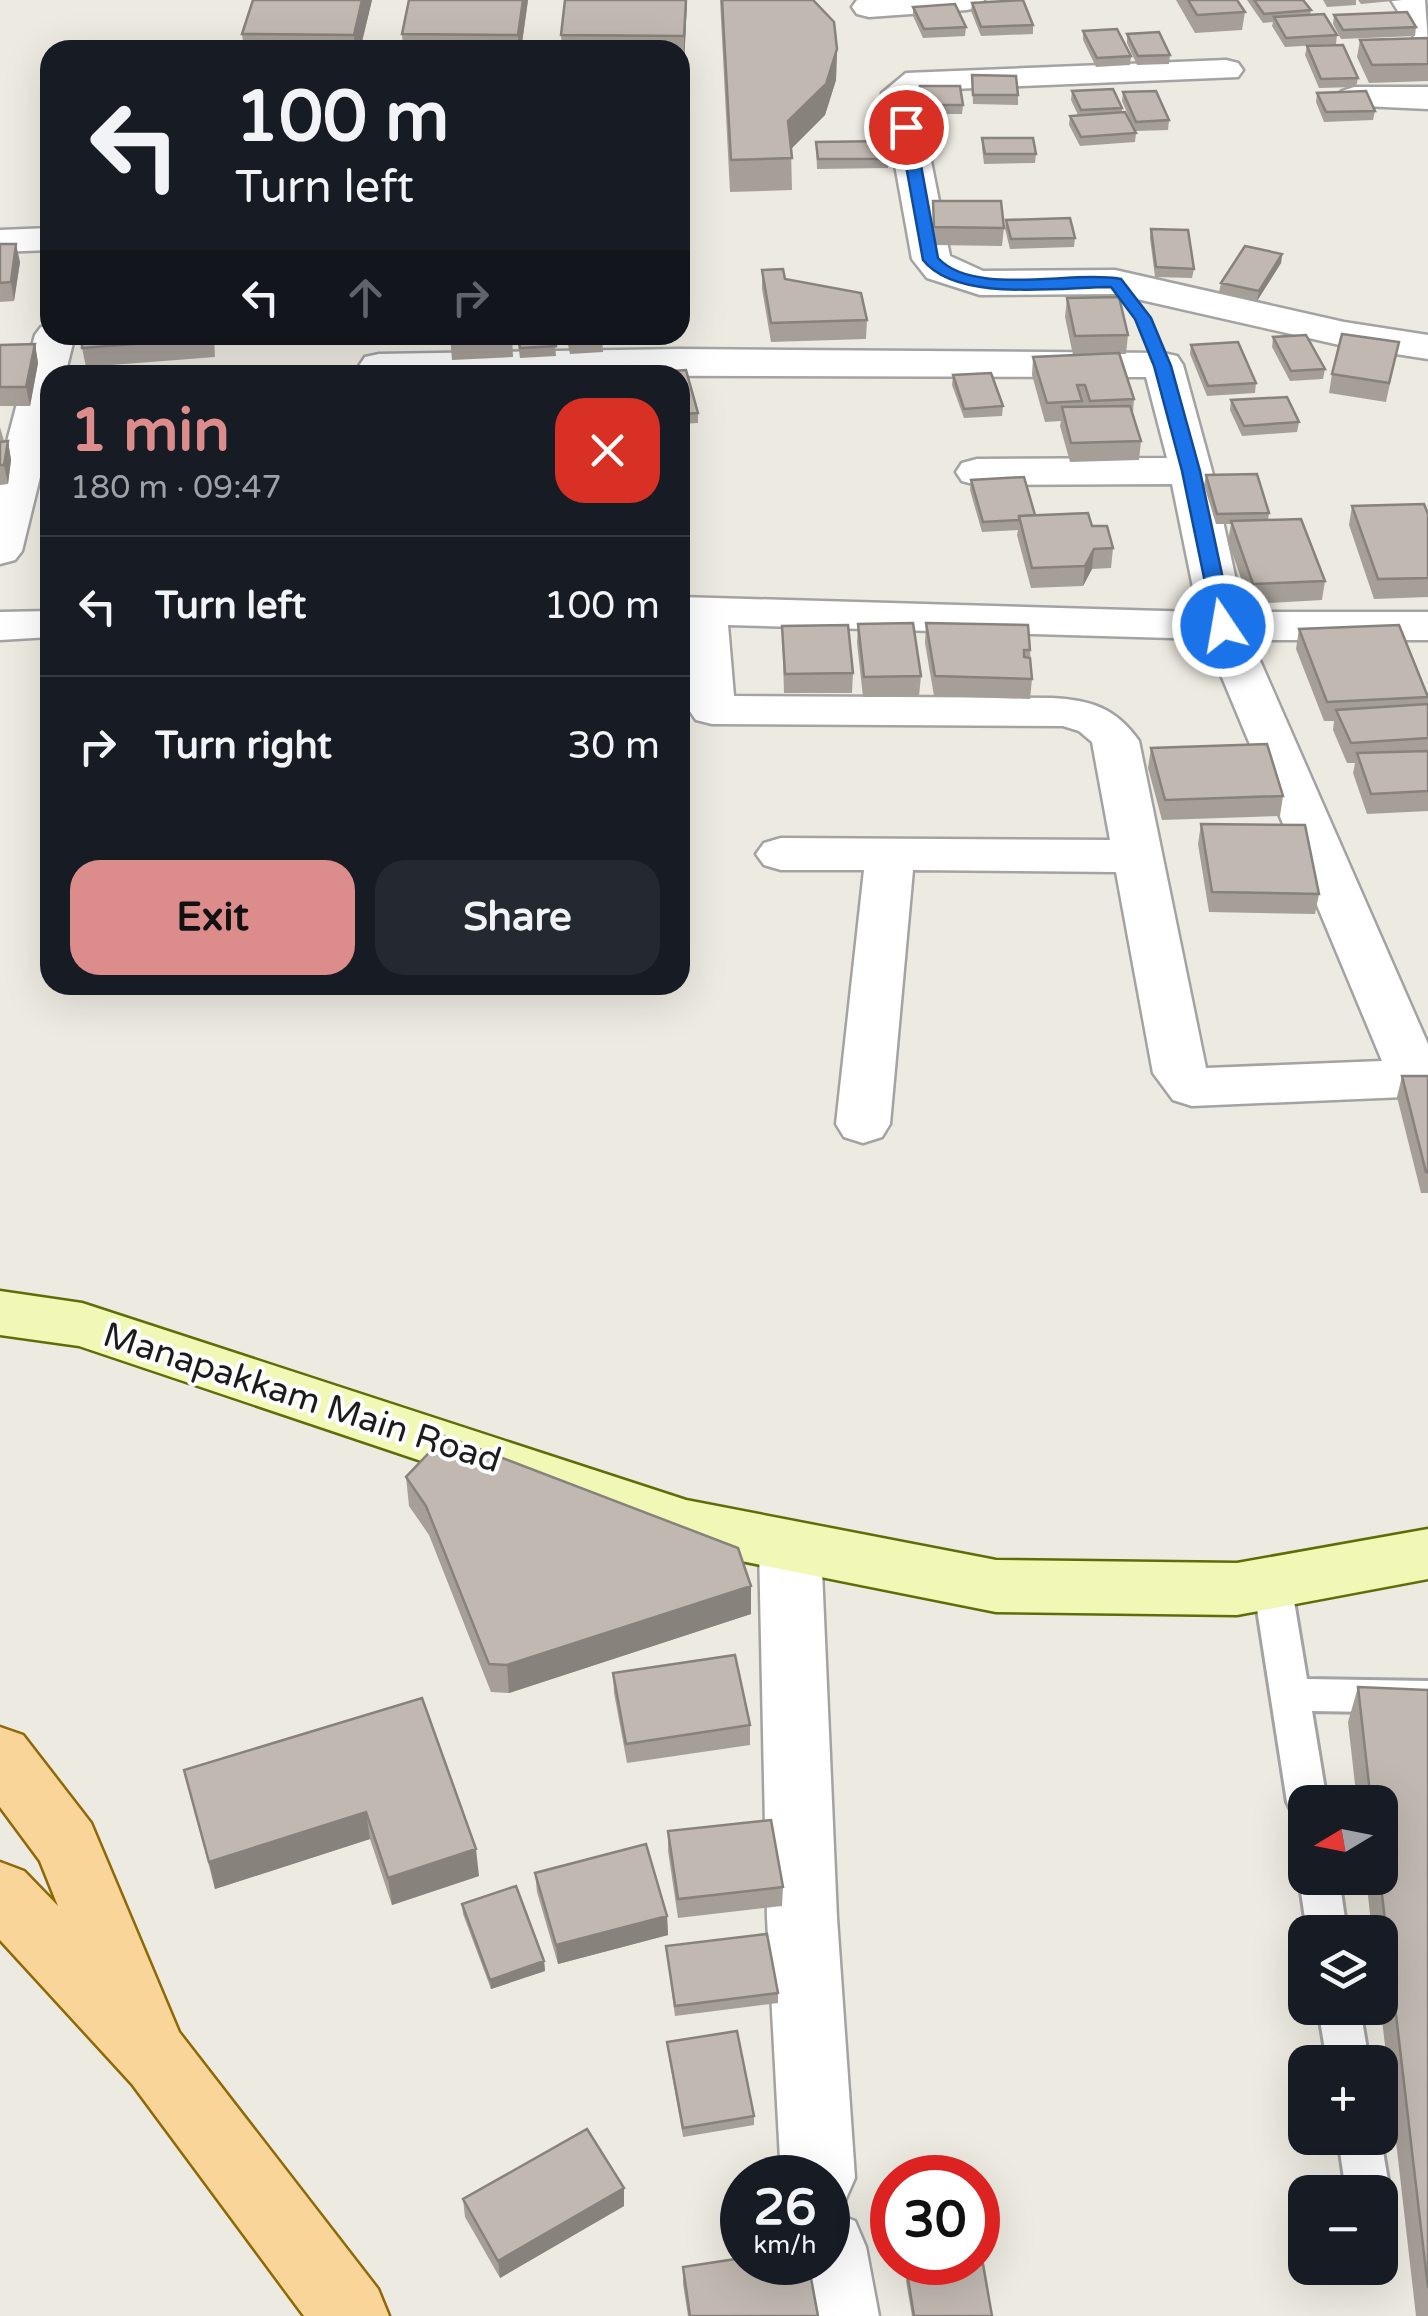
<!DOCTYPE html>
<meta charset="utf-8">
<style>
body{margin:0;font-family:"Varela Round",sans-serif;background:#242831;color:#f1f3f6;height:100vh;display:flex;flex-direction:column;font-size:38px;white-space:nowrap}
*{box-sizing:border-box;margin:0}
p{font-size:32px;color:#9ea1a6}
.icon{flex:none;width:55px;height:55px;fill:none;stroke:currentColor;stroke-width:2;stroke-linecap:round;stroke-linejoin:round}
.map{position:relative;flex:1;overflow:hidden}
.details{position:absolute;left:40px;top:365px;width:650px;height:630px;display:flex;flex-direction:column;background:#171b24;border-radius:30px;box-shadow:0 10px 40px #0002}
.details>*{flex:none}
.guide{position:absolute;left:40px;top:40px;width:650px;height:305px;border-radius:30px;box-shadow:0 10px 40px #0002;background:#171b24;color:#f1f3f6;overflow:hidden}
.needle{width:65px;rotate:260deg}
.tools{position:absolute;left:1288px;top:1785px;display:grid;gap:20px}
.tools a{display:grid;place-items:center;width:110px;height:110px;border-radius:20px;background:#171b24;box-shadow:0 10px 40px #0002;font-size:50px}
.speed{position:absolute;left:720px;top:2155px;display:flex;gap:20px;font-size:50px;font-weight:700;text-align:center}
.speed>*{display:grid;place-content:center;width:130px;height:130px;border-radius:50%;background:#171b24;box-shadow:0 10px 40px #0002;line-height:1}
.speed small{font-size:25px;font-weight:400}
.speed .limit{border:15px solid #d22;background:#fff;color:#111}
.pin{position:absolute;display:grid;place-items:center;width:85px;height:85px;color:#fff;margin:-42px;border:5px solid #fff;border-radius:50%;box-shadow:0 2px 10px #0007}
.me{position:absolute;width:110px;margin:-55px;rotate:348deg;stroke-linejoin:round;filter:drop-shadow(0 0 8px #0008)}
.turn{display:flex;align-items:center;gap:35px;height:210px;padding:0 30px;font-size:45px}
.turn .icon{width:130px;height:130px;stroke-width:2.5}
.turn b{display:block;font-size:70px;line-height:85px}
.lanes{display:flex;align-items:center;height:95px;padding:0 30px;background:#0003;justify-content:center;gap:50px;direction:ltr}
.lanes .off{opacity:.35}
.round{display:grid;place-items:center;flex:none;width:105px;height:105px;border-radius:30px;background:#242831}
.headline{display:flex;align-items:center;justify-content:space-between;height:170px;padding:0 30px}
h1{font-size:60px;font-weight:700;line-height:75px;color:#dc8c8a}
.button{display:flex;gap:20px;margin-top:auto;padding:20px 30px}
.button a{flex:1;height:115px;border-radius:30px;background:#dc8c8a;color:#111;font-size:40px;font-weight:700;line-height:115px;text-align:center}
.button a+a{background:#242831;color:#f1f3f6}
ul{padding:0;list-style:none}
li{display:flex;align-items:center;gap:30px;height:140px;padding:0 30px;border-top:2px solid #363941}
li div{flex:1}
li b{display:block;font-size:38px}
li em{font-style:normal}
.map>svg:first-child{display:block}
</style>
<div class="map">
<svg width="1428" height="2316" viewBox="0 0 1428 2316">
<rect width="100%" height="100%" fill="#edeae1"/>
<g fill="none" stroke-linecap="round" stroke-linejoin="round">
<defs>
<path id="lane" d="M1272 1568 1285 1572 1291 1583 1307 1679 1428 1681V1713L1312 1711 1327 1802H1305V1818L1293 1814 1287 1802 1253 1583 1259 1572Z
M1305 1865V1878H1339L1347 1932H1307L1299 1878Z
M1318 2008H1360L1369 2062H1327Z
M1380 2134 1390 2192 1380 2208V2192H1346L1338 2138H1380Z"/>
<path id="street" d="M857 0H984L979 7 967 10 869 17 857 14 852 7Z
M1391 0H1425L1428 43 1416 40Z
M1226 60 1238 63 1243 70 1238 77 927 90 918 96 950 256 983 271 1115 270 1344 322 1428 335V359L1344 346 1115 294 980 295 927 278 912 259 882 93 906 73Z
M1354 87H1428V109L1342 105 1336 98 1342 91Z
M50 228V250L0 252V230Z
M50 324V335H75L65 375H50V436L22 551 15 560 0 564V468L35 335 41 327Z
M679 349 1163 353 1177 356 1183 365 1212 471 1243 612H1428V640H1251L1428 1044V1096L1192 1106 1173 1100 1153 1073 1116 872 913 870 890 1124 882 1137 863 1143 844 1137 836 1124 864 870H781L764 865 756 854 764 843 781 838 1110 840 1092 742 1079 731 1063 726 712 724 696 720 689 710 680 597 1198 612 1172 484 977 485 962 481 956 472 962 463 977 459 1167 458 1146 377 367 375 359 366 365 357 379 354ZM728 625 1206 639 1382 1061 1206 1068 1139 741C1116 708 1091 700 1052 698L734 696Z
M50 611V637L0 640V612Z
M790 1522 812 1529 821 1547 837 1918 855 2178 844 2203 828 2210V2178H781L767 1918 759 1547 768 1529Z
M828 2210 855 2221 866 2247 879 2316H803L793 2262H828Z"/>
<path id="secondary" d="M0 1291 82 1303 686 1500 996 1560 1237 1563 1428 1529V1579L1237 1615 996 1612 686 1550 79 1346 0 1335Z"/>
<path id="primary" d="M0 1727 23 1735 91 1823 179 2032 378 2289 389 2316H304L132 2084 0 1940V1862L24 1871 58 1906 40 1861 0 1807Z"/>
</defs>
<use href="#lane" stroke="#a3a3a3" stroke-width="6"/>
<use href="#street" stroke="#a3a3a3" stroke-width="5"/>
<use href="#secondary" stroke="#5e6e07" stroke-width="5"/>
<use href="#primary" stroke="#906804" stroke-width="5"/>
<use href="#lane" fill="#fff" fill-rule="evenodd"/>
<use href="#street" fill="#fff" fill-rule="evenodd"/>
<use href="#secondary" fill="#f1f7b5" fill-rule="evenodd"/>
<use href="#primary" fill="#f9d59a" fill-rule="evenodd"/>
</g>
<path fill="#a69f98" d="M372 0 360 50H244L242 34Z
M409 0H528L521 50H403L402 34Z
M687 0 684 66H680V50H562L561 35Z
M720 0H813L837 49 836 80 825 115 791 149 792 190 730 192Z
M1176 0H1237L1245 12 1242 30 1195 33Z
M1247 0H1303L1311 10 1310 15 1337 35 1336 44 1285 47 1272 26 1273 22 1263 23Z
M1323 0H1356V5L1327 7Z
M1358 0H1403L1361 4Z
M972 3 1033 25V34L981 36 971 11Z
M913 7 966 27 965 36 923 38 913 16Z
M1334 15 1416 27 1415 36 1341 39 1333 24Z
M1083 31 1131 56 1130 65 1096 67 1083 40Z
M1127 34 1170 55 1169 64 1137 65 1127 43Z
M1428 38V81L1369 83 1357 57 1360 40Z
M1307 46 1358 78 1356 87 1319 88 1305 55Z
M972 75 1018 95V105L973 104Z
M920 86 963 105 962 114H921Z
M1072 91 1122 108V112L1136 133 1135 142 1080 146 1069 125 1070 116 1078 115 1071 100Z
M1123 92 1169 120 1168 130 1135 131 1122 101Z
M1317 93 1375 111 1373 120 1324 122 1316 102Z
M982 138 1036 154 1035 163 984 164 982 148Z
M816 142 889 159 888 168 817 169Z
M933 201 1004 228 1002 246 933 245Z
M1006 220 1075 238 1074 247 1010 249 1005 229Z
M1151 229 1194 269 1192 278 1155 277 1150 238Z
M0 244 20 262 14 301 0 302Z
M1282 254 1281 263 1257 301 1219 292 1221 283Z
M762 270 785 279 867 320 866 339 771 342 762 289Z
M1067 298 1128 335 1126 354H1120L1134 399 1133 413 1141 441 1139 460 1070 462 1060 426 1061 421 1045 422 1032 375 1033 357 1073 355 1065 317Z
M82 335H214L215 357 86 367 82 348Z
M450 335H512L513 357 452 360Z
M517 335H554L556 356 520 358Z
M566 335H602L603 352 570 354Z
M1273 337 1325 369 1323 379 1290 381 1272 347Z
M1399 342 1386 402 1329 393 1332 374Z
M35 344 38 363 30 406H0V345Z
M1191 345 1256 383 1255 393 1207 396 1190 354Z
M680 375 698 413V423L680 424Z
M953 375 1003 406 1002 416 964 418 952 385Z
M1231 400 1299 422 1297 432 1242 436 1230 410Z
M0 427 4 441H8L11 460 8 484 0 485Z
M1206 475 1269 513 1268 520 1325 581 1322 600 1250 604 1228 541 1231 524H1216L1204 485Z
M971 480 1035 515 1092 526 1113 548 1111 568 1092 569 1083 586 1031 588 1017 535 1018 530 982 532 970 490Z
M1352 506 1428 514V597L1374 599 1349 525Z
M926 623 1030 650 1032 679 1030 699 934 696 925 643Z
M858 624 921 676 919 696 863 697 857 643Z
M782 626 853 673 852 693H784Z
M1299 629 1428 694V811L1367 814 1353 773 1355 763H1347L1333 730 1334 721H1324L1296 649Z
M1151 748 1283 796 1280 816 1162 820 1148 768Z
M1201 824 1319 894 1315 914 1209 912 1198 844Z
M1402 1076H1428V1193H1421L1397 1097Z
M406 1477 751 1586V1614L509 1693 491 1692 429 1535 409 1506Z
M613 1673 750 1725V1745L627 1763 614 1693Z
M1358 1687 1428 1690V2316H1416L1380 2002V1932H1372L1366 1878H1380V1802H1357L1348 1722Z
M422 1698 479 1876 392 1905 370 1839 215 1889 184 1770Z
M668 1831 783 1887 782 1906 678 1918 668 1851Z
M535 1873 667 1916 668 1935 558 1964 537 1892Z
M462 1904 544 1961 545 1971 491 1989 463 1914Z
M666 1946 778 1993V2003L675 2016Z
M667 2042 754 2116V2125L683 2137 668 2052Z
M463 2199 624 2206 500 2278 465 2217Z
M683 2267 818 2316H688L683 2284Z
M907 2272 992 2316H912L906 2281Z"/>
<path fill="#87827c" d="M362 0H372L360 50H355L354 35Z
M523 0H528L521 50H518V35Z
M686 0H687L684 66V36Z
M837 49 836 80 825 115 788 152V121Z
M16 244 20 262 14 301 11 282Z
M1282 254 1281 263 1257 301 1259 291Z
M35 344 38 363 30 406 26 387Z
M8 441 11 460 8 484 4 465Z
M1094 549 1092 569 1083 586 1085 566Z
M751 1586V1614L509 1693 507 1665Z
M366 1812 370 1839 215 1889 209 1862Z
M476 1849 479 1876 392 1905 388 1878Z
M667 1916 668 1935 558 1964 556 1945Z
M544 1961 545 1971 491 1989 490 1980Z
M624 2188V2206L500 2278 498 2261Z"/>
<path fill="#c1b9b1" stroke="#87827c" stroke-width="2.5" d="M253 0H362L354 35 242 34Z
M409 0H523L518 35 402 34Z
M565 0H686L684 36 561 35Z
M722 0H813L834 22 837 49 826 84 788 121 792 158 731 160Z
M1023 0 1033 25 981 27 972 3Z
M1188 0H1237L1245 12 1197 15Z
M1254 0H1303L1311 10 1264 14Z
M955 4 966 27 924 29 913 7Z
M1407 12 1416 27 1343 30 1334 15Z
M1324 14 1337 35 1286 38 1274 17Z
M1117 29 1131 56 1097 58 1083 31Z
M1159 32 1170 55 1138 56 1127 34Z
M1428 38V64L1372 65 1360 40Z
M1343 45 1358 78 1321 79 1307 46Z
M972 75 1016 76 1018 95H973Z
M920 86H960L963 105H921Z
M1113 89 1122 108 1081 110 1072 91Z
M1156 91 1169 120 1136 122 1123 92Z
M1366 91 1375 111 1326 112 1317 93Z
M1125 112 1136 133 1081 137 1070 116Z
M982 138H1033L1036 154H985Z
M887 141 889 159H818L816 142Z
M933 201H1001L1004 228 934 227Z
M1070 218 1075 238 1011 239 1006 220Z
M1151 229 1188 230 1194 269 1156 267Z
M0 244H16L11 282 0 283Z
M1245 246 1282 254 1259 291 1221 283Z
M783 269 785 279 861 293 867 320 771 323 762 270Z
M1119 297 1128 335 1075 336 1067 298Z
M1342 334 1399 342 1389 383 1332 374Z
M82 335H213V338L82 348Z
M450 335H512V338L450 341Z
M518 335H554L556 346 520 348Z
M568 335H602L603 342 569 344Z
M1306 335 1325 369 1291 371 1273 337Z
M1238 342 1256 383 1208 386 1191 345Z
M35 344 26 387H0V345Z
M1119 353 1134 399 1090 401 1085 385H1077L1082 401 1047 403 1033 357Z
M553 369 554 375H521L520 371Z
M686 370 698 413 680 414V375H645V373Z
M347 372V375H289Z
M991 373 1003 406 964 409 953 375Z
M1287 397 1299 422 1244 426 1231 400Z
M1130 406 1141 441 1071 443 1062 407Z
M8 441 4 465H0V442Z
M1257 474 1269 513 1217 514 1206 475Z
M1024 477 1035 515 1019 516V520L983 522 971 480Z
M1424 504 1428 514V578L1378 579 1352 506Z
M1088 513 1092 526H1107L1113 548 1094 549 1085 566 1032 568 1019 516Z
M1301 519 1325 581 1253 584 1231 521Z
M913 623 921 676 864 677 858 624Z
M926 623 1028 625 1030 650H1024V657L1030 658 1032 679 935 676Z
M848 625 853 673 785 674 782 626Z
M1399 625 1428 697 1327 702 1299 629Z
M1428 704V738L1351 743 1336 710Z
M1267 744 1283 796 1165 800 1151 748Z
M1428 751V791L1371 794 1357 753Z
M1201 824 1305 825 1319 894 1212 892Z
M1402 1076H1428V1172H1426Z
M445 1436 738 1548 751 1586 507 1665 489 1664 426 1506 406 1477Z
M735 1655 750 1725 626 1744 613 1673Z
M1358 1687 1428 1690V2288L1380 1878V1802H1371Z
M422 1698 476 1849 388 1878 366 1812 209 1862 184 1770Z
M771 1820 783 1887 678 1899 668 1831Z
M646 1844 667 1916 556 1945 535 1873Z
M516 1886 544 1961 490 1980 462 1904Z
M767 1934 778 1993 675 2006 666 1946Z
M737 2031 754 2116 683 2128 667 2042Z
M587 2129 624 2188 498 2261 463 2199Z
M742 2258V2262H808L818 2316H690L683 2267Z
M983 2264 992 2316H914L907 2272Z"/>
<path fill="#1a73e8" stroke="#114b97" stroke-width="2.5" d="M906 123 914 127 938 258C974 297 1072 270 1121 279L1151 318 1171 366 1200 471 1233 626 1230 630 1223 632 1214 626 1182 471 1154 366 1135 319 1111 287C1060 287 957 303 923 260L899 127Z"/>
<g text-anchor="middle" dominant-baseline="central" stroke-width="8" stroke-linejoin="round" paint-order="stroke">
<g font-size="35" fill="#1c1c1c" stroke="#fff">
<text transform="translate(302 1398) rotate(18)">Manapakkam Main Road</text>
</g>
</g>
</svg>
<div class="tools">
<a><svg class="needle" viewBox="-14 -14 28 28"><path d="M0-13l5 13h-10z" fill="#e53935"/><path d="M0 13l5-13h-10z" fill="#9ea1a6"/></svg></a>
<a><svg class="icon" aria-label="layers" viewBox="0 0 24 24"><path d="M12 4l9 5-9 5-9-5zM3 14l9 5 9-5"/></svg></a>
<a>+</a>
<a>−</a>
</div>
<div class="speed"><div>26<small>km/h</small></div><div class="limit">30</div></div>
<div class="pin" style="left:906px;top:127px;background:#d93025"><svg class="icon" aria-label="arrive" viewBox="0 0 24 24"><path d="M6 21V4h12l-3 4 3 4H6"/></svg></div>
<svg class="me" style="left:1223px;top:626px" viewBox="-20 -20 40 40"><circle r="17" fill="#1a73e8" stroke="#fff" stroke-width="3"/><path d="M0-11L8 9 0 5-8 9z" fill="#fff"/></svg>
<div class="guide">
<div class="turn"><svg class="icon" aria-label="left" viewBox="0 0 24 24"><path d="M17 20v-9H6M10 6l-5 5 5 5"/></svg><div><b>100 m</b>Turn left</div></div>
<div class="lanes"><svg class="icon" aria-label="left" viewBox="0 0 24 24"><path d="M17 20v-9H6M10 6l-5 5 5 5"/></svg><svg class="icon off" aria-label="ahead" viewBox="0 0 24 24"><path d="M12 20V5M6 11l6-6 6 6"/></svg><svg class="icon off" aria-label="right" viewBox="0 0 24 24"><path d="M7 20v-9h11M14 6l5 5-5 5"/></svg></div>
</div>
<section class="details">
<div class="headline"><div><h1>1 min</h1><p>180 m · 09:47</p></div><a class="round" style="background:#d93025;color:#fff"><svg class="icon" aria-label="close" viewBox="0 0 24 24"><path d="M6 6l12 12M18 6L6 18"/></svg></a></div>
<ul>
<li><svg class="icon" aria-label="left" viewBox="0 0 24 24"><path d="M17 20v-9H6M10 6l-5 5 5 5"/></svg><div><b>Turn left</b></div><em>100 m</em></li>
<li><svg class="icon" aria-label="right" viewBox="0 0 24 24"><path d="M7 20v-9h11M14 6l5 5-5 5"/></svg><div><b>Turn right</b></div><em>30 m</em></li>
</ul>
<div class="button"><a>Exit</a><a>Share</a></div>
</section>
</div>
